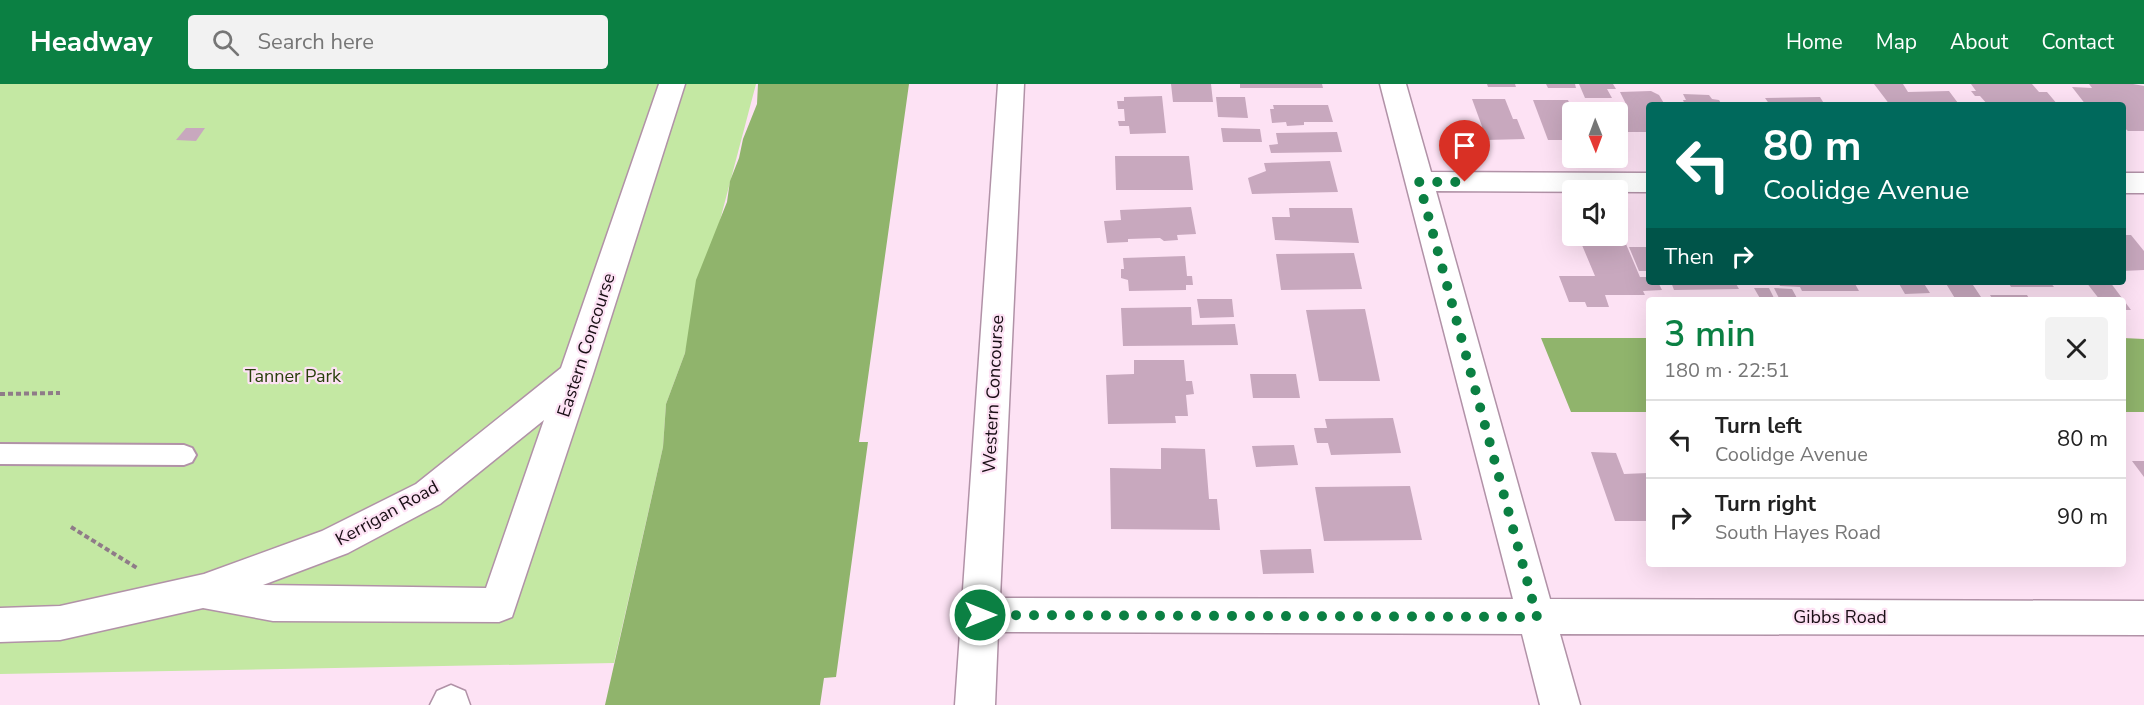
<!DOCTYPE html>
<meta charset="utf-8">
<style>
body{margin:0;font-family:"Nunito Sans",sans-serif;background:#f2f2f2;color:#222;height:100vh;display:flex;flex-direction:column;font-size:22px;white-space:nowrap}
*{box-sizing:border-box;margin:0}
p{font-size:20px;color:#767676}
.icon{flex:none;width:33px;height:33px;fill:none;stroke:currentColor;stroke-width:2;stroke-linecap:round;stroke-linejoin:round}
.map{position:relative;flex:1;overflow:hidden}
.panel{position:absolute;left:1646px;top:213px;width:480px;height:270px;display:flex;flex-direction:column;background:#fff;border-radius:6px;box-shadow:0 6px 24px #0002}
.panel>*{flex:none}
.banner{position:absolute;left:1646px;top:18px;width:480px;height:183px;border-radius:6px;box-shadow:0 6px 24px #0002;background:#00695c;color:#fff;overflow:hidden}
.needle{width:39px;rotate:179deg}
.buttons{position:absolute;left:1562px;top:18px;display:grid;gap:12px}
.buttons a{display:grid;place-items:center;width:66px;height:66px;border-radius:6px;background:#fff;box-shadow:0 6px 24px #0002;font-size:30px}
.pin{position:absolute;display:grid;place-items:center;width:51px;height:51px;color:#fff;margin:-62px -26px;border-radius:50% 50% 50% 0;rotate:-45deg;box-shadow:0 0 6px #0007}
.pin .icon{rotate:45deg}
.me{position:absolute;width:66px;margin:-33px;rotate:90deg;stroke-linejoin:round;filter:drop-shadow(0 0 4px #0008)}
.turn{display:flex;align-items:center;gap:21px;height:126px;padding:0 18px;font-size:27px}
.turn .icon{width:78px;height:78px;stroke-width:2.5}
.turn b{display:block;font-size:42px;line-height:51px}
.then{display:flex;align-items:center;height:57px;padding:0 18px;background:#0003;gap:12px;font-size:22px}
.round{display:grid;place-items:center;flex:none;width:63px;height:63px;border-radius:6px;background:#f2f2f2}
.headline{display:flex;align-items:center;justify-content:space-between;height:102px;padding:0 18px}
h1{font-size:36px;font-weight:600;line-height:45px;color:#0b8043}
ul{padding:0;list-style:none}
li{display:flex;align-items:center;gap:18px;height:78px;padding:0 18px;border-top:2px solid #e0e0e0}
li div{flex:1}
li b{display:block;font-size:22px}
li em{font-style:normal}
header{display:flex;align-items:center;gap:36px;box-sizing:border-box;height:84px;padding:0 30px;background:#0b8043;color:#fff}
header strong{font-size:28px}
nav{display:flex;gap:33px;margin-inline-start:auto;font-size:21px}
.search{width:420px;height:54px;background:#f2f2f2;display:flex;align-items:center;gap:15px;box-sizing:border-box;padding:0 21px;border-radius:6px;color:#767676;font-size:22px}
.map>svg:first-child{display:block}
</style>
<header>
<strong>Headway</strong>
<div class="search"><svg class="icon" aria-label="search" viewBox="0 0 24 24"><circle cx="10" cy="10" r="6"/><path d="M15 15l6 6"/></svg>Search here</div>
<nav><a>Home</a><a>Map</a><a>About</a><a>Contact</a></nav>
</header>
<div class="map">
<svg width="2144" height="621" viewBox="0 0 2144 621">
<rect width="100%" height="100%" fill="#fde2f4"/>
<path fill="#c4e8a3" d="M0 0H756L685 269 666 320 663 363 614 579 0 590Z"/>
<path fill="#90b46c" d="M758 0H909L859 358H868L836 593 824 594 820 621H605L663 363 666 320 685 269 696 196 727 118 730 97 739 74 743 55 757 20Z
M1541 254H1648V328H1571Z
M2123 254 2144 255V328H2123Z"/>
<path fill="#c8a8be" d="M1171 0H1211L1213 18H1173Z
M1240 0H1322L1323 4H1240Z
M1487 0H1515L1516 3H1488Z
M1546 0H1575L1576 4H1548Z
M1579 0H1613L1616 5H1607L1612 14H1585Z
M1874 0H1903L1908 8 1949 7 1958 19 1965 18 1967 21H1890Z
M1971 0H2032L2039 8H2047L2058 21H1988L1980 12H1975L1971 7H1976Z
M2089 0H2133L2144 2V47H2128L2122 42V21H2086L2072 3 2092 4Z
M1651 7 1659 11 1665 21H1648V48H1621L1617 46V28H1612L1609 22H1627L1620 8Z
M1683 10 1709 11 1712 15 1719 16 1722 21H1685L1683 16H1686Z
M1162 12 1166 49 1130 50 1129 42H1119L1118 37H1125L1124 25H1118L1117 17H1124V13Z
M1216 13H1245L1248 34 1218 33Z
M1820 13 1825 21H1770L1765 14Z
M1472 15H1505L1513 35H1517L1525 55 1487 56Z
M1533 16H1568L1573 28 1572 56H1548Z
M1273 21H1328L1333 38H1304V41L1287 42 1286 38 1272 39 1270 25H1274Z
M186 44H205L196 57 176 56Z
M1221 44 1260 45 1262 58H1223Z
M1337 48 1342 68 1271 69 1269 61 1278 60 1276 49Z
M1115 72H1189L1193 106H1116Z
M1330 77 1338 108 1252 110 1248 94 1266 87 1264 79Z
M1191 123 1196 150 1177 151 1178 156 1164 157 1160 154 1128 155V158L1107 159 1104 137 1121 136 1120 126Z
M1289 124H1352L1359 159 1275 156 1272 133H1290Z
M2122 151H2131L2144 167V186L2122 187Z
M1623 153 1640 193H1648V198H1658L1662 206 1643 207 1645 211H1605L1609 223H1587L1585 218H1569L1559 192H1595L1579 154Z
M1629 163H1648V187H1639Z
M1354 169 1362 205 1281 206 1276 170Z
M1185 172 1187 192H1192L1193 201H1186V206L1129 207 1128 196 1121 194V185H1124L1123 174Z
M1671 198H1735L1739 205 1674 206Z
M1778 198H1854L1859 207H1802L1800 203 1780 202Z
M1898 198H1923L1930 209 1905 210Z
M1945 198H1971L1983 216H1956Z
M2008 198H2050L2054 203H2011Z
M2086 198H2110L2131 226H2122V216H2100Z
M1754 204H1769L1775 216H1761Z
M1774 204 1792 205 1798 216H1780Z
M1990 211H2027L2030 216H1993Z
M1197 215H1232L1234 233 1200 234Z
M1191 223 1192 241 1235 240 1238 261 1123 262 1121 224Z
M1365 225 1380 297H1319L1306 226Z
M1134 276H1184L1186 297H1192L1194 310 1186 311 1188 332H1175L1176 339 1108 340 1106 291 1134 290Z
M1250 290H1296L1300 314H1253Z
M1393 334 1401 369 1331 371 1328 359H1317L1314 344H1327L1325 335Z
M1294 361 1298 381 1256 383 1252 362Z
M1161 364 1205 365 1209 415H1217L1220 446 1111 445 1110 384 1161 385Z
M1591 368 1616 369 1624 390 1648 389V437H1615Z
M2132 377H2144V393Z
M1410 402 1422 456 1324 457 1315 403Z
M1311 465 1314 489 1263 490 1260 466Z"/>
<g fill="none" stroke-linecap="round" stroke-linejoin="round">
<defs>
<path id="lane" d="M0 360 184 361 192 364 196 371 192 378 184 381 0 380Z"/>
<path id="street" d="M659 0H685L593 290 512 533 499 538 273 537 203 524 60 556 0 558V524L60 522 204 490 322 447 416 400 561 284ZM544 336 486 504 263 501 348 469 440 420Z
M998 0H1024L1000 514 1513 515 1380 0H1406L1431 88 1648 89V108L1436 107 1550 515 2144 517V551L1560 550 1580 621H1540L1522 550 998 548 995 621H955Z
M2122 89H2144V109H2122Z
M451 601 465 607 470 621H430L437 607Z"/>
</defs>
<use href="#lane" stroke="#b192a7" stroke-width="4"/>
<use href="#street" stroke="#b192a7" stroke-width="3"/>
<path stroke="#8f7b88" stroke-width="4" stroke-dasharray="5 3" stroke-linecap="butt" d="M0 310 60 309
M71 443 137 484"/>
<use href="#lane" fill="#fff" fill-rule="evenodd"/>
<use href="#street" fill="#fff" fill-rule="evenodd"/>
</g>
<g fill="none" stroke-linecap="round" stroke-linejoin="round">
<path stroke="#0b8043" stroke-width="10" stroke-dasharray="0 18" d="M980 531 1537 533 1419 98H1465"/>
</g>
<g text-anchor="middle" dominant-baseline="central" stroke-width="4.5" stroke-linejoin="round" paint-order="stroke">
<g font-size="18" fill="#190e15" stroke="#fde2f4">
<text transform="translate(586 261) rotate(-72)">Eastern Concourse</text>
<text transform="translate(993 310) rotate(-87)">Western Concourse</text>
<text transform="translate(387 429) rotate(-29)">Kerrigan Road</text>
<text x="1840" y="533">Gibbs Road</text>
</g>
<g font-size="18" fill="#283f0b" stroke="#fde2f4">
<text x="293" y="292">Tanner Park</text>
</g>
</g>
</svg>
<div class="buttons">
<a><svg class="needle" viewBox="-14 -14 28 28"><path d="M0-13l5 13h-10z" fill="#e53935"/><path d="M0 13l5-13h-10z" fill="#767676"/></svg></a>
<a><svg class="icon" aria-label="sound" viewBox="0 0 24 24"><path d="M4 9h4l5-4v14l-5-4H4zM17 9q2 3 0 6"/></svg></a>
</div>
<div class="pin" style="left:1465px;top:98px;background:#d93025"><svg class="icon" aria-label="arrive" viewBox="0 0 24 24"><path d="M6 21V4h12l-3 4 3 4H6"/></svg></div>
<svg class="me" style="left:980px;top:531px" viewBox="-20 -20 40 40"><circle r="17" fill="#0b8043" stroke="#fff" stroke-width="3"/><path d="M0-11L8 9 0 5-8 9z" fill="#fff"/></svg>
<div class="banner">
<div class="turn"><svg class="icon" aria-label="left" viewBox="0 0 24 24"><path d="M17 20v-9H6M10 6l-5 5 5 5"/></svg><div><b>80 m</b>Coolidge Avenue</div></div>
<div class="then">Then<svg class="icon" aria-label="right" viewBox="0 0 24 24"><path d="M7 20v-9h11M14 6l5 5-5 5"/></svg></div>
</div>
<section class="panel">
<div class="headline"><div><h1>3 min</h1><p>180 m · 22:51</p></div><a class="round"><svg class="icon" aria-label="close" viewBox="0 0 24 24"><path d="M6 6l12 12M18 6L6 18"/></svg></a></div>
<ul>
<li><svg class="icon" aria-label="left" viewBox="0 0 24 24"><path d="M17 20v-9H6M10 6l-5 5 5 5"/></svg><div><b>Turn left</b><p>Coolidge Avenue</p></div><em>80 m</em></li>
<li><svg class="icon" aria-label="right" viewBox="0 0 24 24"><path d="M7 20v-9h11M14 6l5 5-5 5"/></svg><div><b>Turn right</b><p>South Hayes Road</p></div><em>90 m</em></li>
</ul>
</section>
</div>
